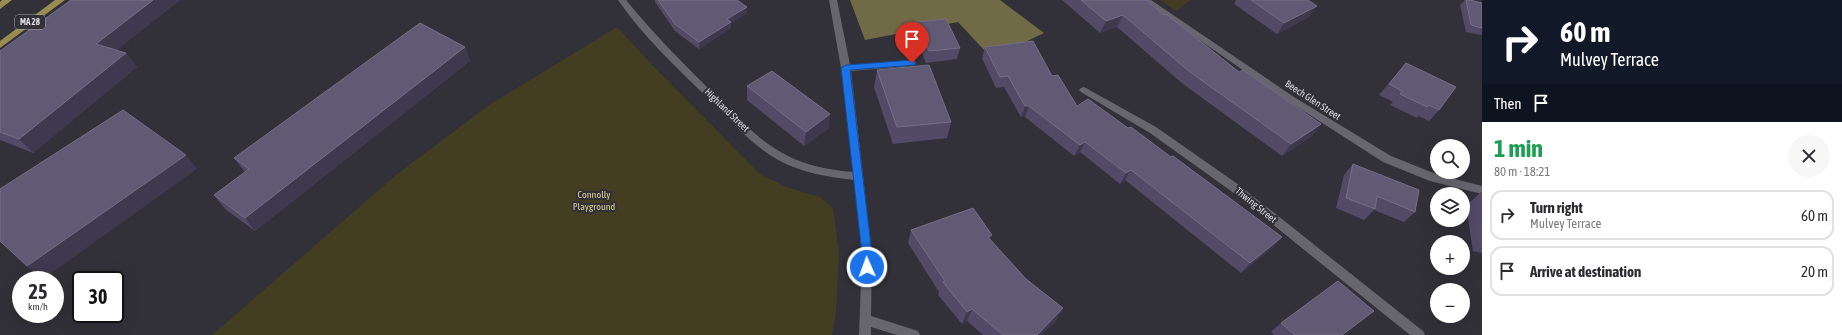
<!DOCTYPE html>
<meta charset="utf-8">
<style>
body{margin:0;font-family:"Asap Condensed",sans-serif;background:#f7f7f7;color:#2b2b33;height:100vh;display:flex;flex-direction:column;font-size:15px;white-space:nowrap}
*{box-sizing:border-box;margin:0}
p{font-size:13px;color:#7c7c81}
.icon{flex:none;width:22px;height:22px;fill:none;stroke:currentColor;stroke-width:2;stroke-linecap:round;stroke-linejoin:round}
.map{position:relative;flex:1;overflow:hidden}
.drawer{display:flex;flex-direction:column;background:#fff;width:360px}
.drawer>*{flex:none}
.banner{background:#111827;color:#fff;overflow:hidden}
.buttons{position:absolute;left:1430px;top:139px;display:grid;gap:8px}
.buttons a{display:grid;place-items:center;width:40px;height:40px;border-radius:50%;background:#fff;box-shadow:0 4px 16px #0002;font-size:20px}
.speed{position:absolute;left:12px;top:271px;display:flex;gap:8px;font-size:20px;font-weight:700;text-align:center}
.speed>*{display:grid;place-content:center;width:52px;height:52px;border-radius:50%;background:#fff;box-shadow:0 4px 16px #0002;line-height:1}
.speed small{font-size:10px;font-weight:400}
.speed .limit{border:2px solid #111;border-radius:6px;background:#fff;color:#111}
.pin{position:absolute;display:grid;place-items:center;width:34px;height:34px;color:#fff;margin:-41px -17px;border-radius:50% 50% 50% 0;rotate:-45deg;box-shadow:0 0 4px #0007}
.pin .icon{rotate:45deg}
.me{position:absolute;width:44px;margin:-22px;rotate:358deg;stroke-linejoin:round;filter:drop-shadow(0 0 3px #0008)}
.turn{display:flex;align-items:center;gap:14px;height:84px;padding:0 12px;font-size:18px}
.turn .icon{width:52px;height:52px;stroke-width:2.5}
.turn b{display:block;font-size:28px;line-height:34px}
.then{display:flex;align-items:center;height:38px;padding:0 12px;background:#0003;gap:8px;font-size:15px}
.round{display:grid;place-items:center;flex:none;width:42px;height:42px;border-radius:21px;background:#f7f7f7}
.overview{display:flex;align-items:center;justify-content:space-between;height:68px;padding:0 12px}
h1{font-size:24px;font-weight:700;line-height:30px;color:#1e9e55}
ul{padding:0;list-style:none}
li{display:flex;align-items:center;gap:12px;height:50px;margin:0 8px 6px;padding:0 4px;border:2px solid #e1e1e2;border-radius:12px}
li div{flex:1}
li b{display:block;font-size:15px}
li em{font-style:normal}
main{display:flex;flex:1;min-height:0}
.map>svg:first-child{display:block}
</style>
<main>
<div class="map">
<svg width="1482" height="335" viewBox="0 0 1482 335">
<rect width="100%" height="100%" fill="#323038"/>
<path fill="#433d22" d="M1160 0H1190L1176 11Z
M617 27 657 70 761 175 789 188 820 197 833 208 839 253 836 312 832 335H212L396 175 489 105Z"/>
<path fill="#716a46" d="M850 0H1000L1044 33 1021 44 985 51 958 22 865 40Z"/>
<g fill="none" stroke-linecap="round" stroke-linejoin="round">
<path fill="#67656e" fill-rule="evenodd" d="M618 0H626C655 36 688 68 720 100 741 120 761 143 788 156 808 166 830 170 853 172L841 68 829 0H837L850 65 915 61 916 63 915 65 912 66 851 71 872 253 871 316 918 331 920 335H897L871 327V335H859L862 253 854 180C828 177 803 173 780 161 754 147 734 124 713 103 680 71 644 38 618 0Z
M1141 0H1151L1294 97 1391 156 1436 174 1482 186V194L1430 181 1383 162 1288 101Z
M1084 87 1156 127 1239 185 1423 331 1425 335H1410L1231 191 1150 133 1081 92 1079 90 1081 88Z"/>
<path fill="#998c51" fill-rule="evenodd" d="M2 0H12L0 9V2Z
M55 0H65L0 48V41Z"/>
</g>
<path fill="#524a67" d="M71 0H180L116 50 126 53 137 67 33 153 0 140V51Z
M655 0H737L747 7V13L731 23V28L699 49 675 31 655 2Z
M1062 0H1146L1164 15 1239 72 1321 124 1312 136 1282 156 1183 84 1117 27 1100 33Z
M1236 0H1308L1309 17 1277 34 1234 4Z
M1465 0H1470L1482 3V35L1466 32 1460 5Z
M916 22 960 48 957 59 926 63 914 33Z
M465 47 470 61 255 231 225 209 214 195 245 172 234 158Z
M985 47 1052 76 1077 106 1128 128 1171 157 1282 237 1273 247 1241 273 1125 180 1120 184 1080 152 1074 156 1025 117H1021L1004 87 996 88 982 58Z
M1406 63 1439 110 1429 121 1419 116 1417 118 1390 105 1393 102 1379 95Z
M877 70 951 122 947 138 893 144 874 87Z
M747 86 829 128 804 146 747 100Z
M1353 164 1415 212 1404 222 1374 210 1364 220 1336 208 1344 175Z
M1481 192H1482V253L1473 251 1466 206Z
M911 230 990 240 1026 279 1063 308 1056 321 1041 335H983L967 321 962 324 938 295 939 292 908 243Z
M1374 311 1343 335H1274L1271 332 1281 323Z"/>
<path fill="#3f394f" d="M153 0H180L107 58 96 44Z
M1317 6 1309 17 1277 34 1284 23Z
M747 7V13L731 23V28L699 49V42L727 19Z
M1123 15 1117 27 1100 33 1106 21Z
M465 47 470 61 255 231 245 218Z
M126 53 137 67 33 153 19 139Z
M1025 106H1029L1025 117H1021Z
M830 114 829 128 804 146 806 132Z
M1321 124 1312 136 1282 156 1291 144Z
M1085 142 1080 152 1074 156 1080 145Z
M186 155 197 169 43 279 27 266Z
M1131 170 1125 180 1120 184 1126 173Z
M992 235 987 248 988 237Z
M1282 237 1273 247 1241 273 1250 263Z
M1063 308 1056 321 1041 335H1037Z
M972 309 967 321 962 324 967 312Z
M1374 311 1343 335H1342Z"/>
<path fill="#615a74" stroke="#756e86" d="M71 0H153L96 44 126 53 19 139 0 132V51Z
M658 0H737L747 7 727 19 731 22 699 42 675 24Z
M1081 0H1146L1164 15 1166 14 1239 72 1243 70 1321 124 1291 144 1190 72 1123 15 1106 21Z
M1251 0H1308L1317 6 1284 23Z
M1466 0H1470L1482 3V28L1471 25Z
M946 19 960 48 929 51 916 22Z
M420 23 465 47 245 218 214 195 249 169 234 158Z
M1033 41 1052 76 1058 75 1077 106 1088 99 1128 128 1131 127 1171 157 1173 156 1282 237 1250 263 1131 170 1126 173 1085 142 1080 145 1029 106H1025L1008 76 1000 77 985 47Z
M1406 63 1456 87 1439 110 1429 105 1427 107 1400 94 1402 91 1389 84Z
M929 65 951 122 897 127 877 70Z
M772 71 830 114 806 132 747 86Z
M123 110 186 155 27 266 0 241V189Z
M1353 164 1419 190 1415 212 1377 196 1375 209 1346 198Z
M973 208 992 235 988 237 1026 279 1063 308 1037 335H1003L972 309 967 312 943 282 945 281 911 230Z
M1338 281 1374 311 1342 335H1295L1281 323Z"/>
<path fill="#1a73e8" stroke="#114b97" d="M912 60 915 61V65L850 70 872 254V267L867 271 862 267V254L841 68 846 65Z"/>
<g text-anchor="middle" dominant-baseline="central" stroke-width="4" stroke-linejoin="round" paint-order="stroke">
<rect fill="#323038" stroke="#aaa8af" stroke-width="1" x="15" y="15" width="30" height="14" rx="3"/>
<g font-size="9" font-weight="bold" fill="#dddce2">
<text x="30" y="22">MA 28</text>
</g>
<g font-size="10" fill="#dddce2" stroke="#323038">
<text transform="translate(1313 100) rotate(33)">Beech Glen Street</text>
<text transform="translate(727 110) rotate(44)">Highland Street</text>
<text transform="translate(1256 205) rotate(39)">Thwing Street</text>
</g>
<g font-size="10" fill="#ddd192" stroke="#323038">
<text x="594" y="194">Connolly<tspan x="594" dy="12">Playground</tspan></text>
</g>
</g>
</svg>
<div class="buttons">
<a><svg class="icon" aria-label="search" viewBox="0 0 24 24"><circle cx="10" cy="10" r="6"/><path d="M15 15l6 6"/></svg></a>
<a><svg class="icon" aria-label="layers" viewBox="0 0 24 24"><path d="M12 4l9 5-9 5-9-5zM3 14l9 5 9-5"/></svg></a>
<a>+</a>
<a>−</a>
</div>
<div class="speed"><div>25<small>km/h</small></div><div class="limit">30</div></div>
<div class="pin" style="left:912px;top:63px;background:#d93025"><svg class="icon" aria-label="arrive" viewBox="0 0 24 24"><path d="M6 21V4h12l-3 4 3 4H6"/></svg></div>
<svg class="me" style="left:867px;top:267px" viewBox="-20 -20 40 40"><circle r="17" fill="#1a73e8" stroke="#fff" stroke-width="3"/><path d="M0-11L8 9 0 5-8 9z" fill="#fff"/></svg>
</div>
<section class="drawer">
<div class="banner">
<div class="turn"><svg class="icon" aria-label="right" viewBox="0 0 24 24"><path d="M7 20v-9h11M14 6l5 5-5 5"/></svg><div><b>60 m</b>Mulvey Terrace</div></div>
<div class="then">Then<svg class="icon" aria-label="arrive" viewBox="0 0 24 24"><path d="M6 21V4h12l-3 4 3 4H6"/></svg></div>
</div>
<div class="overview"><div><h1>1 min</h1><p>80 m · 18:21</p></div><a class="round"><svg class="icon" aria-label="close" viewBox="0 0 24 24"><path d="M6 6l12 12M18 6L6 18"/></svg></a></div>
<ul>
<li><svg class="icon" aria-label="right" viewBox="0 0 24 24"><path d="M7 20v-9h11M14 6l5 5-5 5"/></svg><div><b>Turn right</b><p>Mulvey Terrace</p></div><em>60 m</em></li>
<li><svg class="icon" aria-label="arrive" viewBox="0 0 24 24"><path d="M6 21V4h12l-3 4 3 4H6"/></svg><div><b>Arrive at destination</b></div><em>20 m</em></li>
</ul>
</section>
</main>
